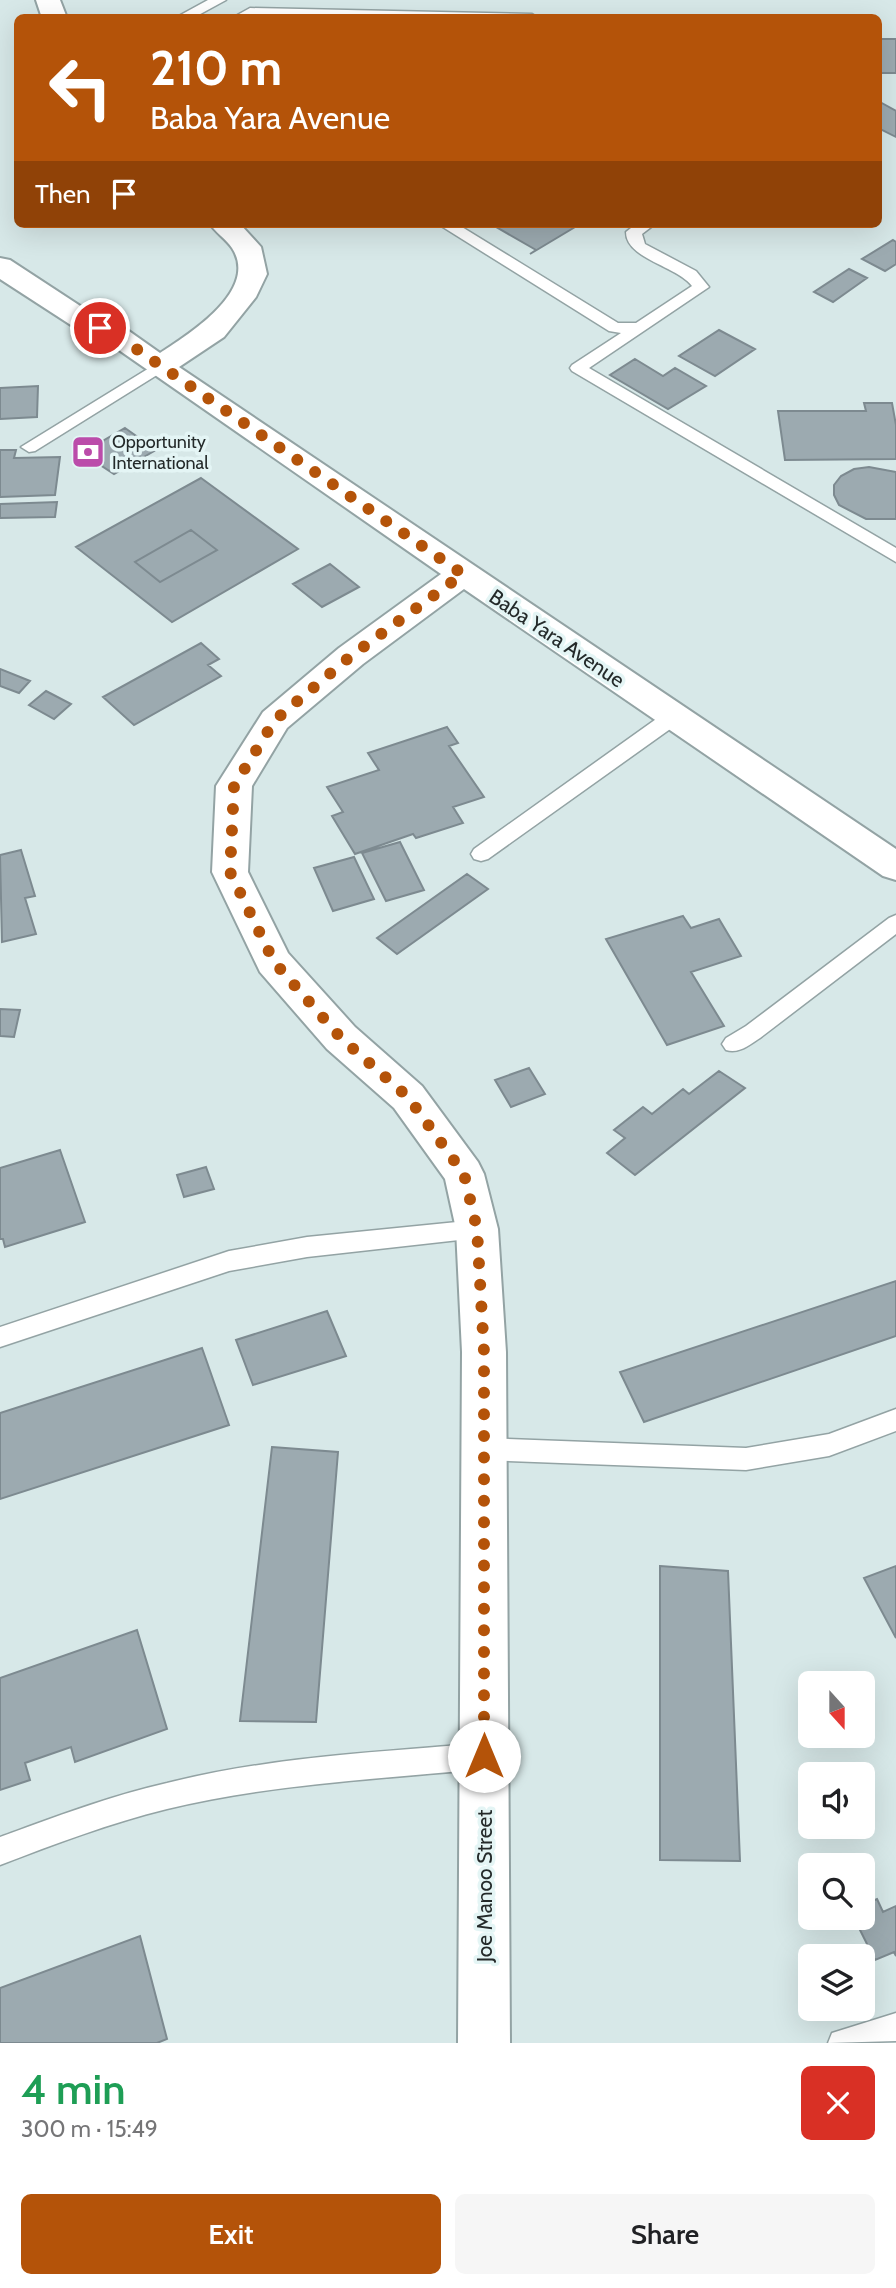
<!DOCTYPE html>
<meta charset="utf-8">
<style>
body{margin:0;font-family:Cabin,sans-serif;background:#f6f6f6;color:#202124;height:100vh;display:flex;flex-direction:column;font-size:26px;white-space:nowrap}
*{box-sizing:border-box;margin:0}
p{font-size:23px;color:#757577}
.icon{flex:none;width:38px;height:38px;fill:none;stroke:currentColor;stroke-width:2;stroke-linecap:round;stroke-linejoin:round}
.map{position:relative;height:2043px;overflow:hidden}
.sheet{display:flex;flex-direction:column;background:#fff;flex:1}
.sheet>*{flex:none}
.guide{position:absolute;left:14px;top:14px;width:868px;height:214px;border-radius:10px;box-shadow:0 7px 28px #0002;background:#b45309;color:#fff;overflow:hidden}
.needle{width:46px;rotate:159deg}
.fabs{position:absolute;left:798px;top:1671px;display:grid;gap:14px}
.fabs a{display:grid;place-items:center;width:77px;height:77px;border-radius:10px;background:#fff;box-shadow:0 7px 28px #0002;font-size:35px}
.pin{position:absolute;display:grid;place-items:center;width:60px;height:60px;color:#fff;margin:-30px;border:4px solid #fff;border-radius:50%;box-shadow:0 2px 7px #0007}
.me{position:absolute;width:77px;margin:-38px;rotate:0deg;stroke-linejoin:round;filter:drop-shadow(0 0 5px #0008)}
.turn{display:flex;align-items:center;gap:24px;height:147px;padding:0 21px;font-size:32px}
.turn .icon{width:91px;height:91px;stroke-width:2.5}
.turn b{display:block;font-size:49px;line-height:60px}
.then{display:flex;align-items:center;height:66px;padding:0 21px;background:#0003;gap:14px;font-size:26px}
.round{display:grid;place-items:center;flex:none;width:74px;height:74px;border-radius:10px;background:#f6f6f6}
.headline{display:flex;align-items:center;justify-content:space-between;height:119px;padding:0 21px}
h1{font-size:42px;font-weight:600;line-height:52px;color:#1e9e55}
.action{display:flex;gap:14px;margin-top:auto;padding:14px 21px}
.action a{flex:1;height:80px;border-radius:10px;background:#b45309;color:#fff;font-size:28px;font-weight:600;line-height:80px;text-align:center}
.action a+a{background:#f6f6f6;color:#202124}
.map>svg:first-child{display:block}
</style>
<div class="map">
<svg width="896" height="2043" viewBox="0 0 896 2043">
<rect width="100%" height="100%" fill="#d7e8e8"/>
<path fill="#9caab0" stroke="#7d8a90" stroke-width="2" fill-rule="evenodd" d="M878 39H896V73H878Z
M880 102 896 111V137L878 128Z
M491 224H580L530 254 536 250Z
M893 240 896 242V264L885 271 862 259Z
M849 269 867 278 833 302 814 292Z
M719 330 755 349 715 376 679 356Z
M635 359 663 376 675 368 706 386 668 409 610 375Z
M38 386 37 417 0 419V388Z
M864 403H892L896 425V459L785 460 778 411H866Z
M125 428 156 450 114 474 82 453Z
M0 450H16L14 458 60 457 55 495 0 497Z
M869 467 896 472V519H866L839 505 834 495V485L841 476 854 469Z
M201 478 298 549 172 622 76 547ZM191 530 217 550 160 582 135 562Z
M57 502 55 517 0 518V504Z
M191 530 217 550 160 582 135 562Z
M330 564 359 587 322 607 293 584Z
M201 643 219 659 208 665 221 676 134 725 103 697Z
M0 669 30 681 19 693 0 686Z
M46 691 71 704 54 719 29 705Z
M447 727 458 743 449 746 484 797 453 807 463 823 416 838 413 834 355 854 332 816 343 812 327 787 379 770 368 753Z
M400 842 424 890 386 901 362 853Z
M21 850 35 896 25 898 36 934 2 942 0 855Z
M354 857 374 899 333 911 314 868Z
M467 874 488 889 397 954 377 938Z
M683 916 691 928 719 919 741 956 691 972 724 1026 667 1045 606 939Z
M0 1009 20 1010 14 1037 0 1036Z
M529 1068 545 1094 511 1107 495 1080Z
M719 1071 745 1088 635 1175 607 1153 625 1138 614 1130 643 1107 652 1114 683 1089 689 1094Z
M60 1150 85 1222 5 1247 3 1239H0V1168Z
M206 1167 214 1189 184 1197 177 1175Z
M896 1281V1336L644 1422 620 1372Z
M327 1311 346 1356 253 1385 236 1340Z
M202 1348 229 1425 0 1499V1413Z
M272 1447 338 1452 316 1722 240 1721Z
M660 1566 728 1571 740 1861 660 1860Z
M896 1566V1638L864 1578Z
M137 1630 167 1729 75 1762 71 1747 25 1763 30 1780 0 1790V1678Z
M877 1899 883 1912 896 1906V1956L894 1952 875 1960 854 1918H863V1905Z
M140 1936 167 2039 157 2043H0V1988Z"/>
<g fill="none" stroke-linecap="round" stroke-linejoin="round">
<defs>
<path id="lane" d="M208 0H226L193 18H175Z
M250 8 532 14 538 18H232Z
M438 224H457L618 323H636L692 286C677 266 626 259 626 232L636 224H655L642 234 645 244 696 271 709 287 589 368 896 548V562L572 371 570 368 572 365 621 333 609 331Z
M159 362 165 364 167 367 165 370 35 451 29 452 21 447Z
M673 711 680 712 682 717 680 722 488 859 481 861 474 859 471 854 474 849 666 712Z
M896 915V934L760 1038C749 1045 739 1054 726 1050L722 1044 726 1038 746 1026 889 918Z
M477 1220 485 1222 488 1229 485 1236 477 1238 307 1257 229 1271 0 1347V1327L229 1251 307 1237Z
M896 1409V1431L829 1456 746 1470 483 1460 474 1457 471 1449 474 1441 483 1438 746 1448 829 1434Z
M484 1743 493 1747 497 1756 493 1765 484 1769C378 1779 270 1784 167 1809 110 1823 55 1844 0 1865V1837C55 1817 110 1796 167 1783 270 1757 378 1752 484 1743Z
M896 2013V2041L828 2043 832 2033Z"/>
<path id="secondary" d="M36 0H60L67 18H42Z
M210 224H240L261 247 267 274 256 297 224 337 179 367 896 849V880L883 876 464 589 363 664 287 728 252 786 248 872 288 953 355 1027 422 1086 478 1162 484 1174 498 1229 506 1352 510 2043H458L462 1352 456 1229 445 1179 394 1108 327 1049 260 972 212 872 216 786 263 712 339 648 441 574 106 341 74 327 0 279V258L10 260 94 315 126 329 160 353C188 335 260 290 232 248 226 239 216 233 210 224Z"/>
</defs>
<use href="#lane" stroke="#93a3a4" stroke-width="3"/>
<use href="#secondary" stroke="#93a3a4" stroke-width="4"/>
<use href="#lane" fill="#fff" fill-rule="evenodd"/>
<use href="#secondary" fill="#fff" fill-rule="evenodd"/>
</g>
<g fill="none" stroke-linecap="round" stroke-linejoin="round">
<path stroke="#b45309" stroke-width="12" stroke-dasharray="0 21.6" d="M100 328 116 335 463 574 351 656 275 720 234 786 230 872 274 962 341 1038 408 1097 464 1174 477 1229 484 1352V1756"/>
</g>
<defs>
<symbol id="bank-square" viewBox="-11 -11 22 22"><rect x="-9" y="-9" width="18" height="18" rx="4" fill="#bb4caa" stroke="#e4f5f5"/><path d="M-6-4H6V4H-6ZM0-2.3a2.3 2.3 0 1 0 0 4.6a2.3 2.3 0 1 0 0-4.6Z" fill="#fff"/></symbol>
</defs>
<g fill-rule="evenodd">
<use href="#bank-square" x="69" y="433" width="38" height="38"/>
</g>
<g text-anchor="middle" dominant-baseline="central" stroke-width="7" stroke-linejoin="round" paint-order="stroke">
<g font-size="18" fill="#242a2a" stroke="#e4f5f5" text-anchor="start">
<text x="112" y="442">Opportunity<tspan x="112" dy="21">International</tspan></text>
</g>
<g font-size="21" fill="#242a2a" stroke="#e4f5f5">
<text transform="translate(557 638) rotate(34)">Baba Yara Avenue</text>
<text transform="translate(484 1886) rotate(-90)">Joe Manoo Street</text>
</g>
</g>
</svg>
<div class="fabs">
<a><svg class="needle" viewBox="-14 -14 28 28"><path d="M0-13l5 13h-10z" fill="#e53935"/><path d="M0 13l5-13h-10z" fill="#757577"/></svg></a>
<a><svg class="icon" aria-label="sound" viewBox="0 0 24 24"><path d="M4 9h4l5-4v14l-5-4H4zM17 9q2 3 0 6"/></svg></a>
<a><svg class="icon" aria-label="search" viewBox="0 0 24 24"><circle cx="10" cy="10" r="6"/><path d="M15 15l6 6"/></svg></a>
<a><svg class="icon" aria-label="layers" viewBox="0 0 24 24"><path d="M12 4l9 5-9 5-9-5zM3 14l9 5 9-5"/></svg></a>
</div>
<div class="pin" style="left:100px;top:328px;background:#d93025"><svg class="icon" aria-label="arrive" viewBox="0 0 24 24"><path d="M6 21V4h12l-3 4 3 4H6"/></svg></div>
<svg class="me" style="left:484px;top:1756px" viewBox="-20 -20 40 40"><circle r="19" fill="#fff"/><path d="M0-13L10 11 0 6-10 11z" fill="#b45309"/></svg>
<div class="guide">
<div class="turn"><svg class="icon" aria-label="left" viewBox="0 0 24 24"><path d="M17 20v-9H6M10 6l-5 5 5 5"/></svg><div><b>210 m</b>Baba Yara Avenue</div></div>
<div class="then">Then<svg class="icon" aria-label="arrive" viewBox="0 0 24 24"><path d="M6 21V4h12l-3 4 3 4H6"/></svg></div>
</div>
</div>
<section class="sheet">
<div class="headline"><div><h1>4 min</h1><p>300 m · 15:49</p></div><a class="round" style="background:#d93025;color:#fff"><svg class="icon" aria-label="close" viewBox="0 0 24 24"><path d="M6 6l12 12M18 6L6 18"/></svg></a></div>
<div class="action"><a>Exit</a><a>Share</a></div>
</section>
